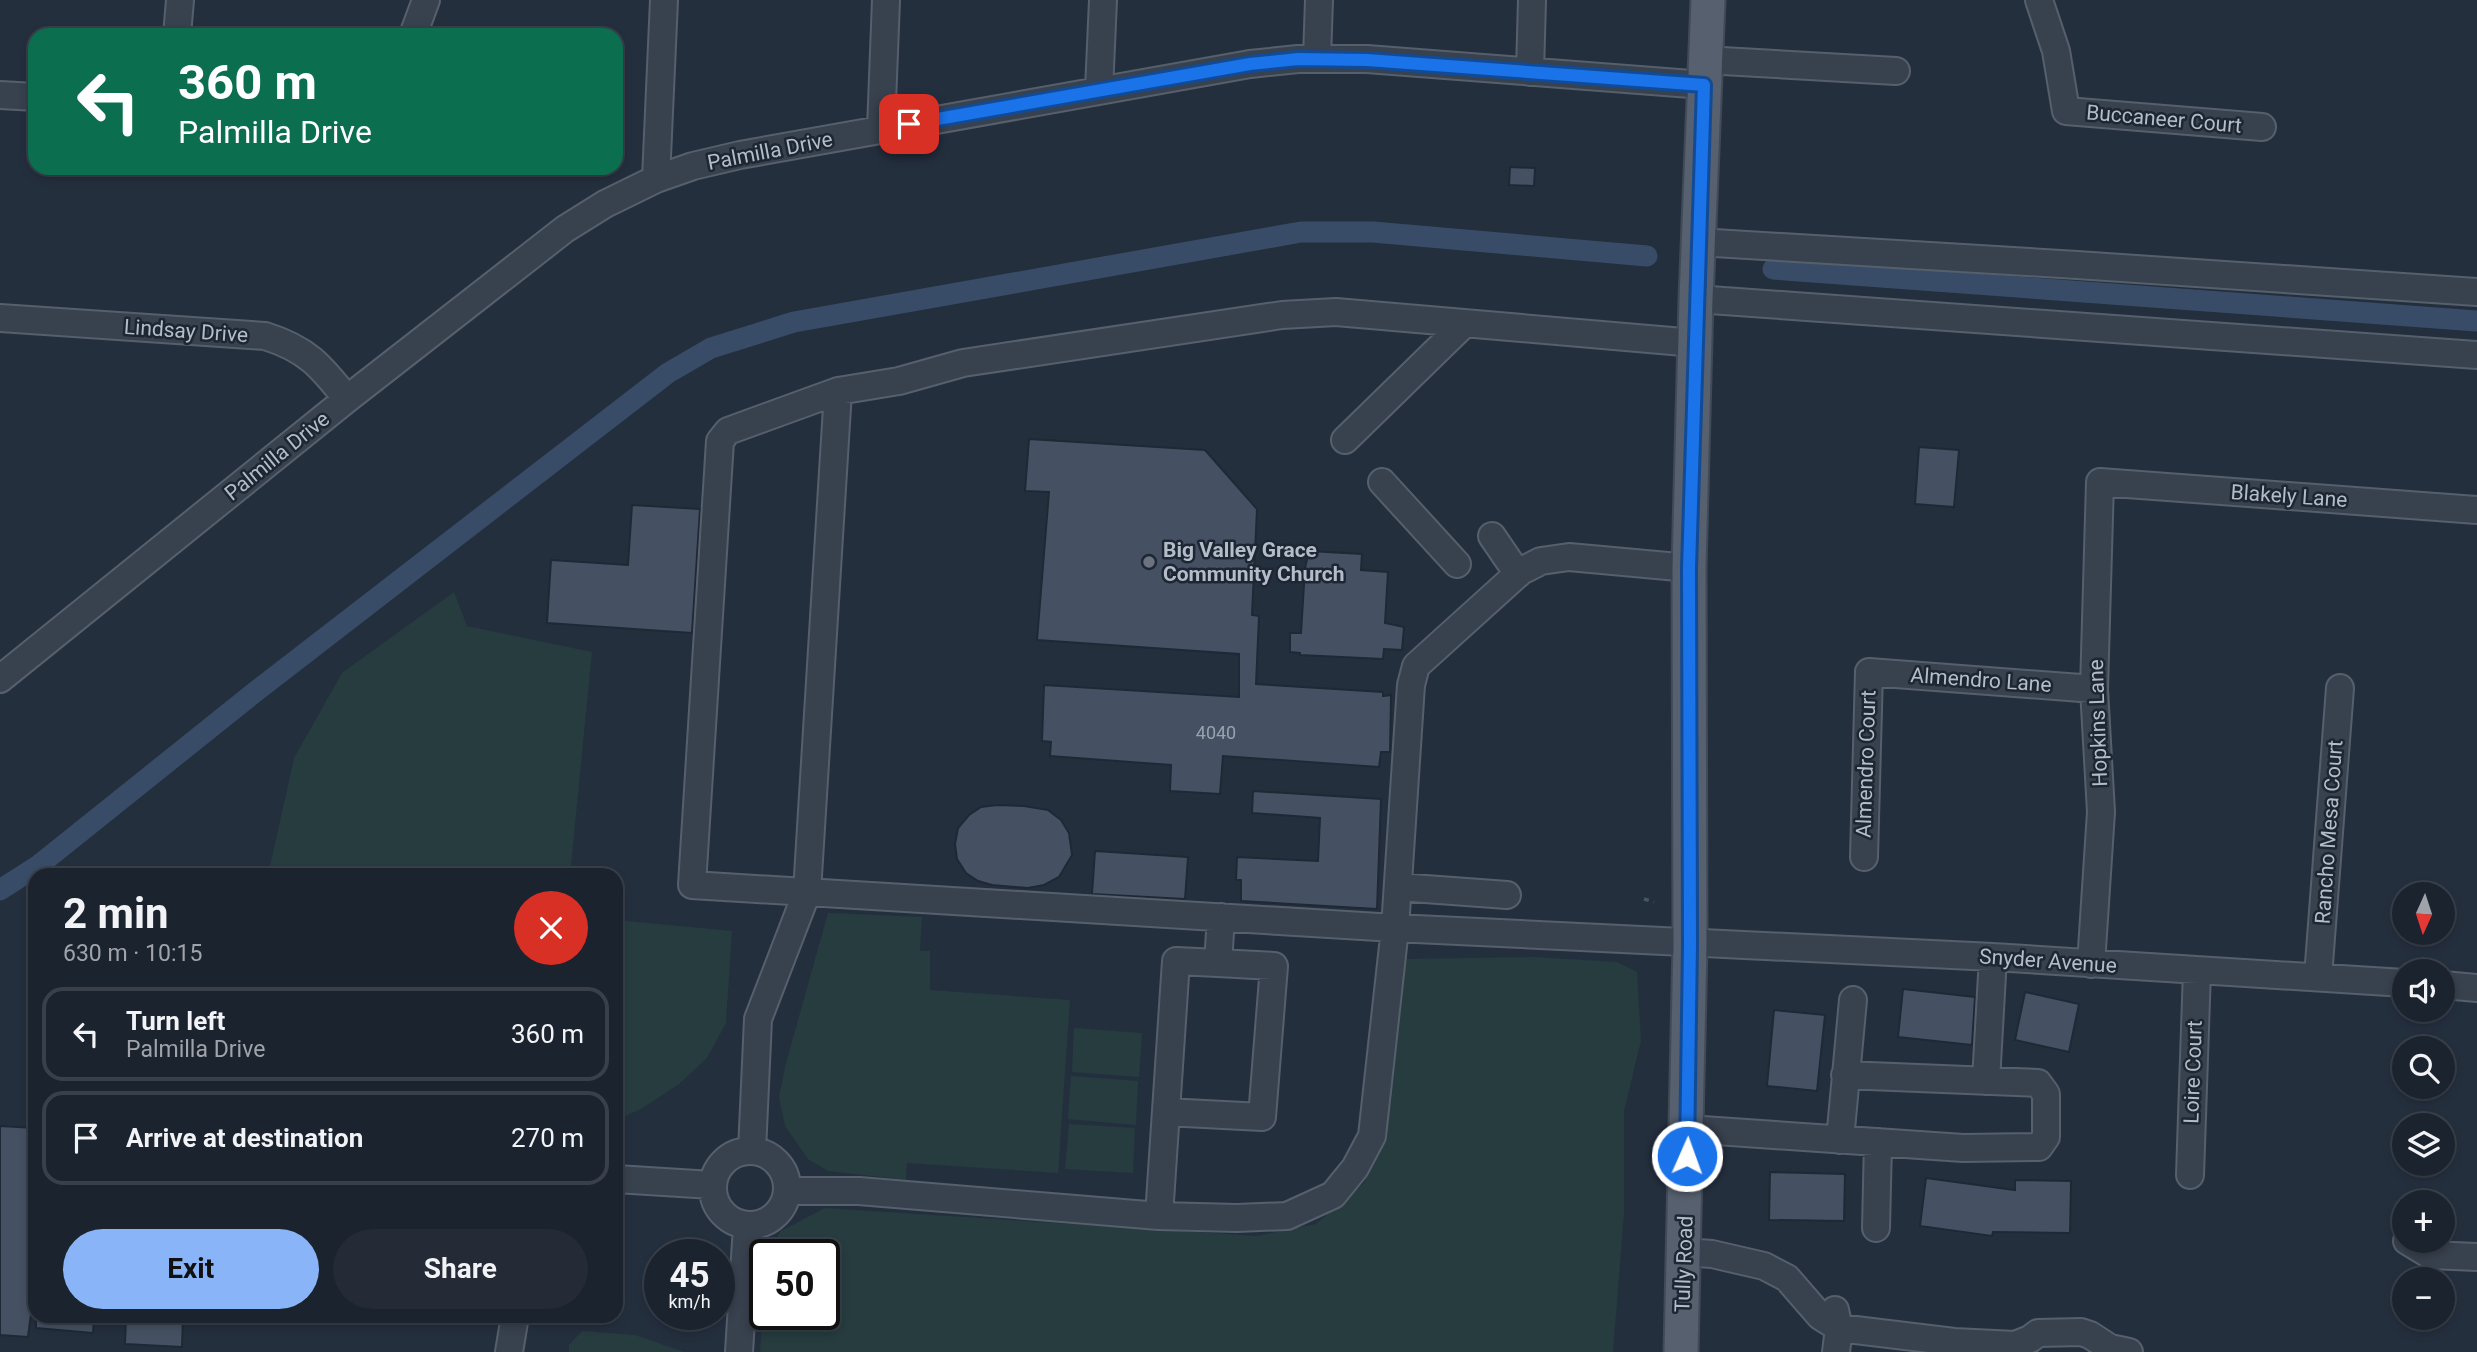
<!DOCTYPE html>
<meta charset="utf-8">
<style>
body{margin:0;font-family:Roboto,sans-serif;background:#242b36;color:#f1f3f6;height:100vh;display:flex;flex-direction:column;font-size:26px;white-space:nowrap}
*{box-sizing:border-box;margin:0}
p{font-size:23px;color:#a0a4aa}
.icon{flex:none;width:38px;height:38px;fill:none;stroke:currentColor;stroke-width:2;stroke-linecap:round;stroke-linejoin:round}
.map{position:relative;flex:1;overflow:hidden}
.panel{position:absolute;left:28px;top:868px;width:595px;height:455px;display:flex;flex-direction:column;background:#1b232e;border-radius:21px;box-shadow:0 4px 10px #0003,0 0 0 2px #39404a}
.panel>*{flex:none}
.top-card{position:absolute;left:28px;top:28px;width:595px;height:147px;border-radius:21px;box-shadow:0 4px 10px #0003,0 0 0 2px #39404a;background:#0b6e4f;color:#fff;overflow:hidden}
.needle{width:46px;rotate:183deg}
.fabs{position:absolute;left:2392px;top:882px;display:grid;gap:14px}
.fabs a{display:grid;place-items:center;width:63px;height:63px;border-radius:50%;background:#1b232e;box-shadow:0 4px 10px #0003,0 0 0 2px #39404a;font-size:35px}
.speed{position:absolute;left:644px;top:1239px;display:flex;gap:14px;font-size:35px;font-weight:700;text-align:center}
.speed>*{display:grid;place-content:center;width:91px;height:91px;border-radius:50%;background:#1b232e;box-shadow:0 4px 10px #0003,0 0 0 2px #39404a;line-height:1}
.speed small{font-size:18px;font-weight:400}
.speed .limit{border:4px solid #111;border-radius:10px;background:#fff;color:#111}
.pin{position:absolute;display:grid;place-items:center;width:60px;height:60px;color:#fff;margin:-30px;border-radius:14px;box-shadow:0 4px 10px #0006}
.me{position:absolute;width:77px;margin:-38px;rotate:2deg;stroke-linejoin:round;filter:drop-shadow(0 0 5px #0008)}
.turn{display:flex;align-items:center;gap:24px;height:147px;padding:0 35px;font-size:32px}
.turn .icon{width:91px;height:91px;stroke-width:2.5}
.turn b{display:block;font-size:49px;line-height:60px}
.round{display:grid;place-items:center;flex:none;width:74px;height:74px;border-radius:37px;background:#242b36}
.head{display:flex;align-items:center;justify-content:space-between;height:119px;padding:0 35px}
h1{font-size:42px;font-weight:700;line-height:52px}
.primary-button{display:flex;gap:14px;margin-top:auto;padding:14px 35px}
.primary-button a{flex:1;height:80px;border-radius:42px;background:#8ab4f8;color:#111;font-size:28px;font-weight:700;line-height:80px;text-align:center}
.primary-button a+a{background:#242b36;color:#f1f3f6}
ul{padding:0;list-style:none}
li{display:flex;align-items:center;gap:21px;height:94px;margin:0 14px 10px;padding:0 21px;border:4px solid #39404a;border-radius:21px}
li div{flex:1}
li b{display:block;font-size:26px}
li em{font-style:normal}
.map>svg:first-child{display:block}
</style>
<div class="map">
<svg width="2477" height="1352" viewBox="0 0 2477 1352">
<rect width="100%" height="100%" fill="#242f3e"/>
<path fill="#263c3f" d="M454 592 467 626 592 652 570 875H268L294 758 342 673Z
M828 913 922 917 920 951H930V990L1070 1000 1058 1173 907 1163 906 1180 828 1171 808 1159 785 1126 779 1096 786 1063Z
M616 920 732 931 726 1023 707 1058 679 1084 641 1109 616 1120Z
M1534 957 1617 962 1637 972 1641 1041 1624 1111V1213L1613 1352H760L765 1280V1314H824V1255H766L781 1231 825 1208 1257 1236 1316 1224 1364 1183 1387 1138 1404 959Z
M1074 1028 1142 1033 1139 1077 1072 1072Z
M1071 1076 1138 1081 1136 1125 1068 1119Z
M1069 1124 1135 1128 1133 1173 1065 1169Z
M582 1331 635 1335 684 1352H569V1345Z"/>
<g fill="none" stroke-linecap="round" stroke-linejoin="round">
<path stroke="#394c67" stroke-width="21" d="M1773 269 2477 321
M0 890 39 865 255 692 668 373 711 348 794 322 1301 232H1373L1647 256"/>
</g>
<path fill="#455162" stroke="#1f2835" stroke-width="2" d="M1510 167 1535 168 1534 186 1509 185Z
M1029 439 1205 450 1257 509 1252 615 1259 616 1256 684 1383 692V696L1391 695 1390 752H1381L1379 767 1223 756 1220 794 1170 791 1171 765 1050 756 1051 742 1042 741 1044 685 1239 697V654L1037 640 1049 492 1025 491Z
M1919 447 1959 450 1954 507 1915 504Z
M632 505 700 509 692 633 547 623 551 560 628 565Z
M1309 551 1362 554 1361 570 1388 572 1385 623 1404 627 1402 650 1384 649 1383 659 1300 655V653L1290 652V633H1301L1305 568Z
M1253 791 1381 799 1377 909 1241 901V880H1236L1237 857 1318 861 1320 818 1252 813Z
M997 805 1024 806 1048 810 1061 820 1069 833 1072 855 1059 877 1044 885 1028 888 992 885 978 881 966 873 957 859 955 844 958 828 969 815 981 807Z
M1095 851 1188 857 1185 899 1092 894Z
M1903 989 1975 997 1972 1045 1898 1037Z
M2025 992 2079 1004 2069 1052 2015 1040Z
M1774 1010 1825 1015 1817 1091 1767 1086Z
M0 1126 35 1128V1315L31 1314 28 1337 0 1335Z
M1770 1172 1845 1174 1844 1221 1769 1220Z
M1926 1178 2015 1190V1180L2071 1181 2070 1233 1993 1232 1992 1236 1920 1226Z
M36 1316H94L93 1333 36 1328Z
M126 1316H183L182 1347 125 1344Z"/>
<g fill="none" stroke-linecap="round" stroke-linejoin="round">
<defs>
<path id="minor" d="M2039 0 2056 51 2066 111 2262 127
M177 35 180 0
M413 35 426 0
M1317 58 1319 0
M1705 60 1896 71
M1530 72 1532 0
M1099 90 1103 0
M0 95 35 97
M881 129 886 0
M656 179 664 0
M1698 242 2077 265 2477 292
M1696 299 2477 355
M0 318 265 336C307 349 321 366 347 399
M1345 440 1465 323
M1382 482 1457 564
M1492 536 1518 574
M1689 568 1569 557 1541 561 1521 571 1416 666 1411 685 1395 928 1993 957 2404 983
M0 679 347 399 565 229 605 204 656 179 693 166 740 155 1250 64 1298 59H1367L1704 85
M1864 857 1869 672 2094 689
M1398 887 1507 895
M2091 964 2101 812 2094 689 2100 482 2477 510
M2318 977 2340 688
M2443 985 2477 988
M1986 1081 1993 957
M1166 1112 1262 1117 1274 966 1218 963
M1688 1129 1963 1148 2039 1147 2046 1137V1094L2038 1083 1845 1075
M1840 1140 1853 1000
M713 1188a37 37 0 1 1 74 0a37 37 0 1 1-74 0Z
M752 1151 758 1019 807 892 838 391
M2190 1175 2197 970
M616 1179 712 1185
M787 1191H859L1159 1216 1237 1218 1287 1216 1333 1195 1355 1168 1372 1136 1395 928 692 885 720 441 728 431 838 391 899 381 963 363 1282 315 1336 312 1695 343
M1159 1216 1176 961 1218 963 1221 917
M1876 1228 1878 1142
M2407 1241 2430 1255 2477 1257
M1684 1252 1712 1254 1764 1266 1787 1278 1820 1316 1839 1328 1954 1342 2015 1345 2030 1339 2038 1333 2081 1332 2090 1335 2110 1348 2129 1352
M1835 1310 1839 1328 1836 1352
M509 1352 515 1316
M739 1352 747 1226"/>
<path id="major" d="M1681 1352 1690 944 1689 568 1696 299 1708 0"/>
</defs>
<use href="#minor" stroke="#565f6c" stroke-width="30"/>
<use href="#major" stroke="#414a57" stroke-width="37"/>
<path stroke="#44595c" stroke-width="3.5" stroke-dasharray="5 5" stroke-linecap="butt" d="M1644 899 1654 902"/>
<use href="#minor" stroke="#38414e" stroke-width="26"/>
<use href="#major" stroke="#56606e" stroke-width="33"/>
</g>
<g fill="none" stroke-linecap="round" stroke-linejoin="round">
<defs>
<path id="route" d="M909 124 1250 64 1298 59 1367 60 1704 85 1689 568 1690 944 1687 1156"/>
</defs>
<use href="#route" stroke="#114b97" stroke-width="18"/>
<use href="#route" stroke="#1a73e8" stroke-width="12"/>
</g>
<circle fill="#6b7280" stroke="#1d2633" stroke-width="2.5" cx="1149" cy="562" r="7"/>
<g text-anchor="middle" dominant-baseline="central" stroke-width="5" stroke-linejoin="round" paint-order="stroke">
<g font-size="18" fill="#98a1af">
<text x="1216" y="732">4040</text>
</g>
<g font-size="21" fill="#b4bcc9" stroke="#1d2633">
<text transform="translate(2164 119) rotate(5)">Buccaneer Court</text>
<text transform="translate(770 151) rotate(-11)">Palmilla Drive</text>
<text transform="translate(186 331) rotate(4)">Lindsay Drive</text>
<text transform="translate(277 456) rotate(-39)">Palmilla Drive</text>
<text transform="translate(2289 496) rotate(4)">Blakely Lane</text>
<text transform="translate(1981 680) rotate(4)">Almendro Lane</text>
<text transform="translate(2098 723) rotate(-92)">Hopkins Lane</text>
<text transform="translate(1866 764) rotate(-88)">Almendro Court</text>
<text transform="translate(2329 832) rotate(-86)">Rancho Mesa Court</text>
<text transform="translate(2048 961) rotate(4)">Snyder Avenue</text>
<text transform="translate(2193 1072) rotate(-88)">Loire Court</text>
<text transform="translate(1684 1264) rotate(-88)">Tully Road</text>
</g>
<g font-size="21" font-weight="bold" fill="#b4bcc9" stroke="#1d2633" text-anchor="start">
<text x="1163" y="550">Big Valley Grace<tspan x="1163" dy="24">Community Church</tspan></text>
</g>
</g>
</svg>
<div class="fabs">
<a><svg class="needle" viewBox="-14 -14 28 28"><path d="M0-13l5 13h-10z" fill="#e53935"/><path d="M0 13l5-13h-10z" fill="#a0a4aa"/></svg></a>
<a><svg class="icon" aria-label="sound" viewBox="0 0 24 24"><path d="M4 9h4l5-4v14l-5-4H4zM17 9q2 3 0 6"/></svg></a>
<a><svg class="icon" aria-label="search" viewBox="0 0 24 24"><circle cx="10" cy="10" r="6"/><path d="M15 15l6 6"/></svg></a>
<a><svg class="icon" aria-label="layers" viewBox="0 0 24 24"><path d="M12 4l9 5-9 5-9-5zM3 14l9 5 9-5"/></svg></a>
<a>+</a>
<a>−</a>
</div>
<div class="speed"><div>45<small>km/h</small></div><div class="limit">50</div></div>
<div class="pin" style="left:909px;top:124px;background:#d93025"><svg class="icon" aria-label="arrive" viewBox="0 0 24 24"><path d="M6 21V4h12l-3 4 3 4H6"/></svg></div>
<svg class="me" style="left:1687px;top:1156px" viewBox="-20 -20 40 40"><circle r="17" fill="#1a73e8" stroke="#fff" stroke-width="3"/><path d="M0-11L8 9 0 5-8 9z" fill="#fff"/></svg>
<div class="top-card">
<div class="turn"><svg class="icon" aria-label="left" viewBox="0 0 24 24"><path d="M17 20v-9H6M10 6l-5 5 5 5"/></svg><div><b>360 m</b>Palmilla Drive</div></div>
</div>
<section class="panel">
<div class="head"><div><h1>2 min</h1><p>630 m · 10:15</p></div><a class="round" style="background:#d93025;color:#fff"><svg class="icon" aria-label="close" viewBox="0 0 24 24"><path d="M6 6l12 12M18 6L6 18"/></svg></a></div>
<ul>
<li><svg class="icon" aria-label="left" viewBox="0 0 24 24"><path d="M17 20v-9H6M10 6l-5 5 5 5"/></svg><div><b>Turn left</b><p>Palmilla Drive</p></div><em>360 m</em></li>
<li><svg class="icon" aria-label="arrive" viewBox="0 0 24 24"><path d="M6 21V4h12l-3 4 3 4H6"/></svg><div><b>Arrive at destination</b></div><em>270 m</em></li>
</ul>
<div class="primary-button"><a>Exit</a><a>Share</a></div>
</section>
</div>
